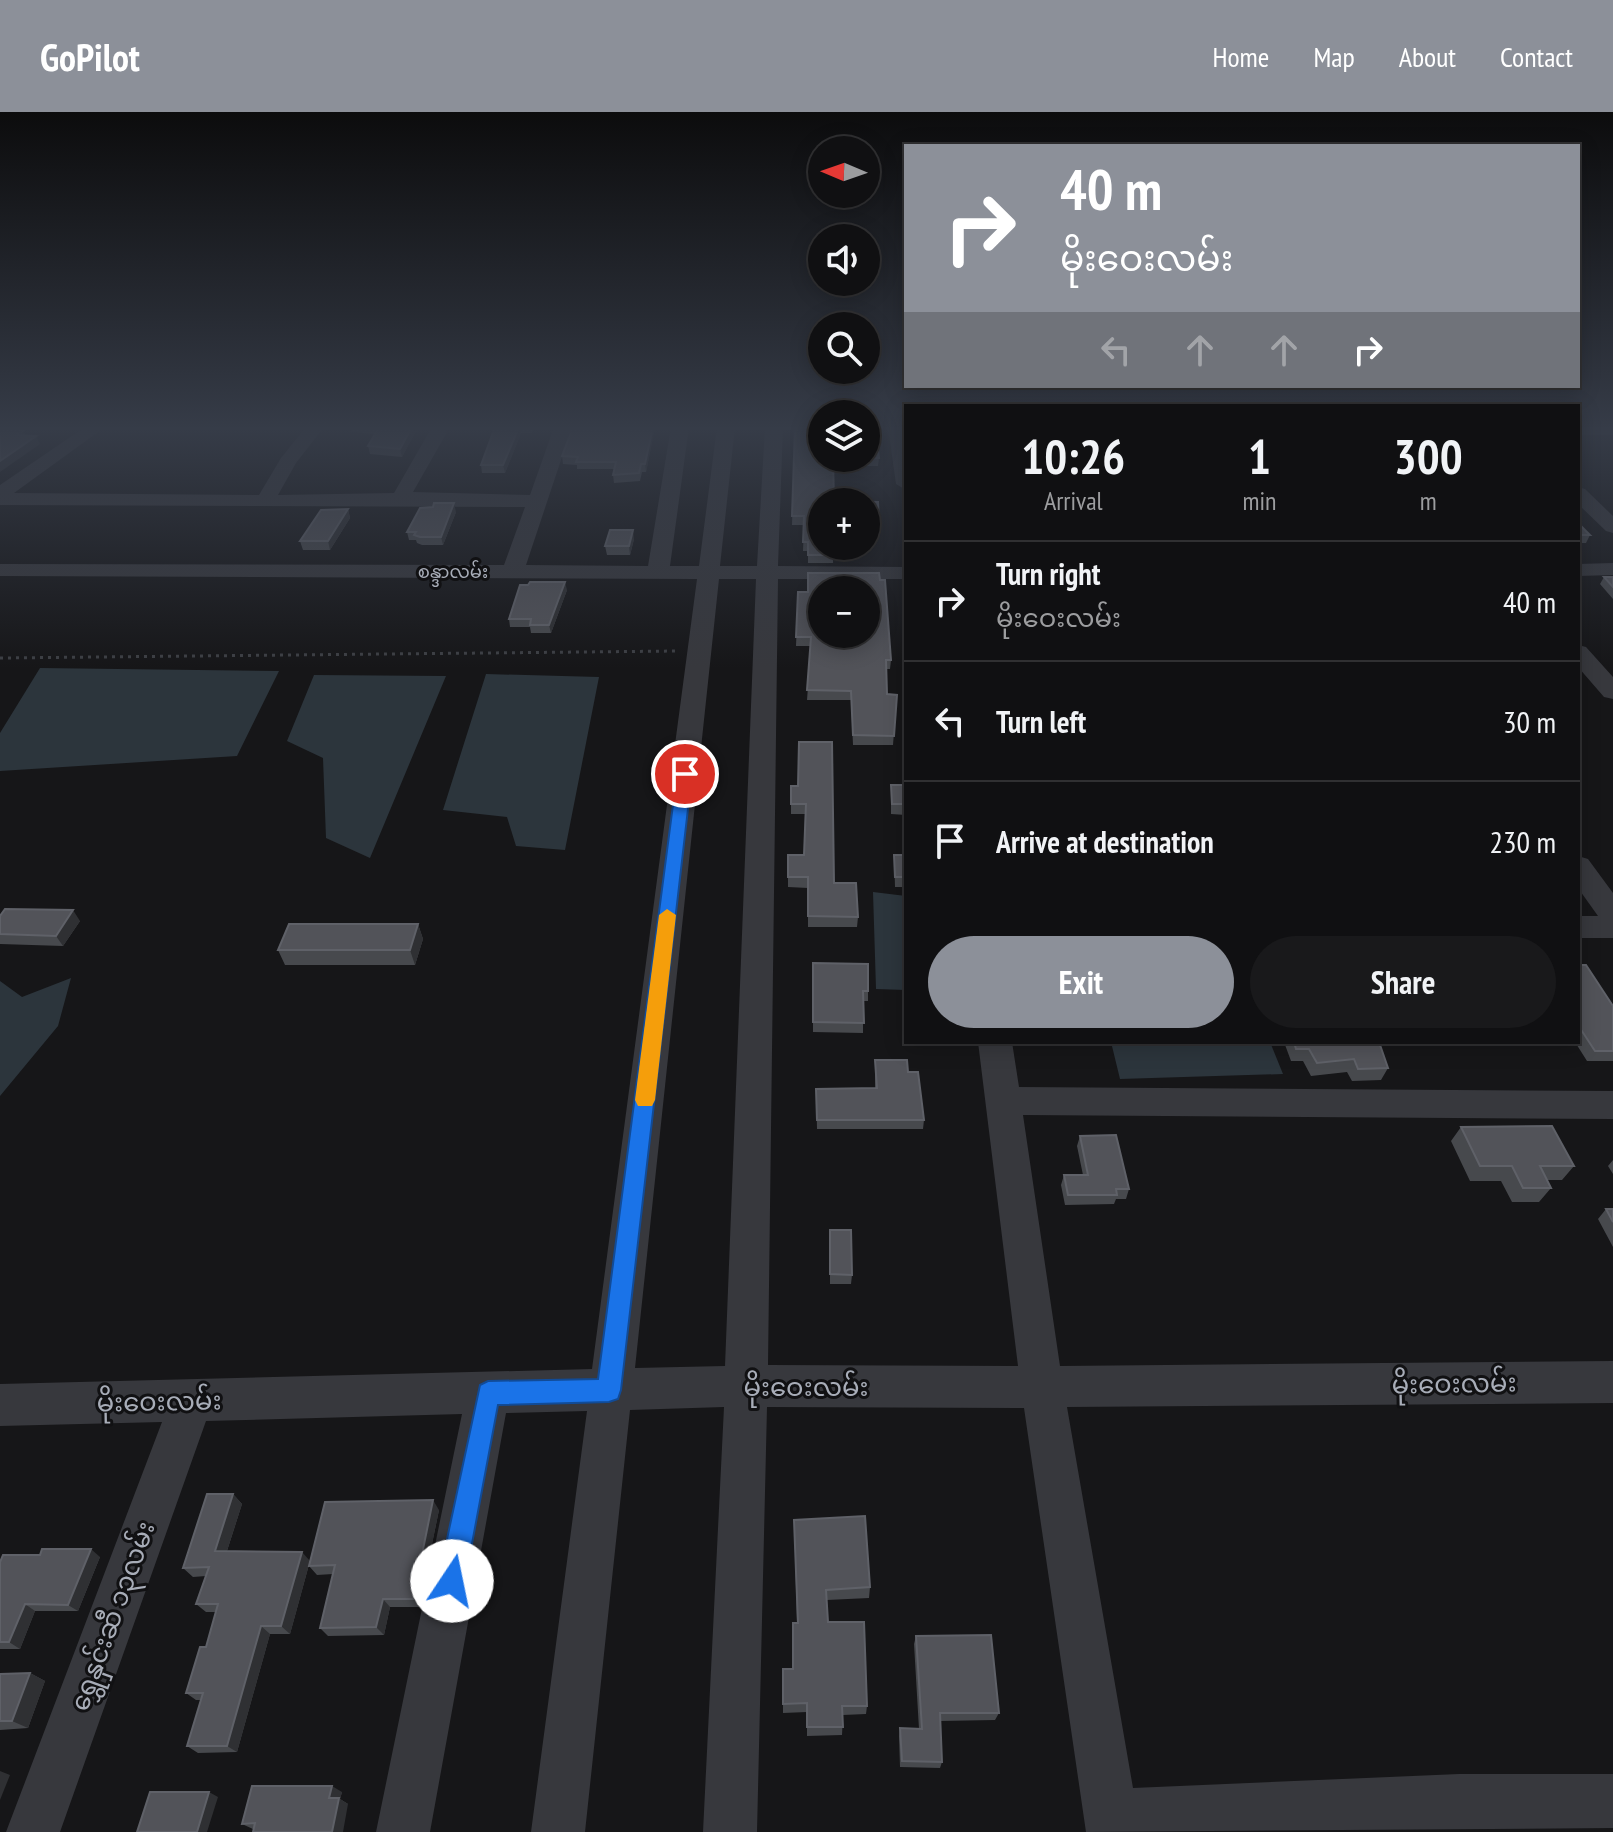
<!DOCTYPE html>
<meta charset="utf-8">
<style>
body{margin:0;font-family:"PT Sans Narrow","Noto Sans Myanmar",sans-serif;background:#19191b;color:#f1f3f6;height:100vh;display:flex;flex-direction:column;font-size:30px;white-space:nowrap}
*{box-sizing:border-box;margin:0}
p{font-size:26px;color:#9c9d9f}
.icon{flex:none;width:44px;height:44px;fill:none;stroke:currentColor;stroke-width:2;stroke-linecap:round;stroke-linejoin:round}
.map{position:relative;flex:1;overflow:hidden}
.drawer{position:absolute;left:904px;top:292px;width:676px;height:640px;display:flex;flex-direction:column;background:#101012;border-radius:0px;box-shadow:0 4px 20px #0003,0 0 0 2px #303032}
.drawer>*{flex:none}
.top-card{position:absolute;left:904px;top:32px;width:676px;height:244px;border-radius:0px;box-shadow:0 4px 20px #0003,0 0 0 2px #303032;background:#8c9099;color:#fff;overflow:hidden}
.needle{width:52px;rotate:272deg}
.tools{position:absolute;left:808px;top:24px;display:grid;gap:16px}
.tools a{display:grid;place-items:center;width:72px;height:72px;border-radius:50%;background:#101012;box-shadow:0 4px 20px #0003,0 0 0 2px #303032;font-size:40px}
.pin{position:absolute;display:grid;place-items:center;width:68px;height:68px;color:#fff;margin:-34px;border:4px solid #fff;border-radius:50%;box-shadow:0 2px 8px #0007}
.me{position:absolute;width:88px;margin:-44px;rotate:11deg;stroke-linejoin:round;filter:drop-shadow(0 0 6px #0008)}
.turn{display:flex;align-items:center;gap:28px;height:168px;padding:0 24px;font-size:36px}
.turn .icon{width:104px;height:104px;stroke-width:2.5}
.turn b{display:block;font-size:56px;line-height:68px}
.lanes{display:flex;align-items:center;height:76px;padding:0 24px;background:#0003;justify-content:center;gap:40px;direction:ltr}
.lanes .off{opacity:.35}
.eta{display:flex;justify-content:space-evenly;align-items:center;height:136px;text-align:center}
.eta b{font-size:48px;font-weight:600;line-height:56px}
.primary-button{display:flex;gap:16px;margin-top:auto;padding:16px 24px}
.primary-button a{flex:1;height:92px;border-radius:48px;background:#8c9099;color:#fff;font-size:32px;font-weight:600;line-height:92px;text-align:center}
.primary-button a+a{background:#19191b;color:#f1f3f6}
ul{padding:0;list-style:none}
li{display:flex;align-items:center;gap:24px;height:120px;padding:0 24px;border-top:2px solid #303032}
li div{flex:1}
li b{display:block;font-size:30px}
li em{font-style:normal}
header{display:flex;align-items:center;gap:48px;box-sizing:border-box;height:112px;padding:0 40px;background:#8c9099;color:#fff}
header strong{font-size:38px}
nav{display:flex;gap:44px;margin-inline-start:auto;font-size:28px}
.map>svg:first-child{display:block}
</style>
<header>
<strong>GoPilot</strong>
<nav><a>Home</a><a>Map</a><a>About</a><a>Contact</a></nav>
</header>
<div class="map">
<svg width="1613" height="1720" viewBox="0 0 1613 1720">
<rect width="100%" height="100%" fill="#161618"/>
<path fill="#2c353c" d="M40 556 279 559 237 644 0 659V621Z
M486 562 599 565 565 738 516 734 507 705 443 698Z
M314 563 446 564 370 746 326 726 323 646 287 629Z
M873 780 906 784V878L876 877Z
M71 866 58 914 0 984V869L22 885Z
M1111 930H1270L1283 962 1120 967Z"/>
<g fill="none" stroke-linecap="round" stroke-linejoin="round">
<path stroke="#3d3f44" stroke-width="3" stroke-dasharray="3 5" stroke-linecap="butt" d="M0 546 678 539"/>
<path fill="#37383d" fill-rule="evenodd" d="M85 315H105L14 381 259 383 281 346 306 315H324L296 351 278 383 394 381 432 315H450L413 380 530 383 554 315H572L526 453 648 454 671 315H689L670 454H699L717 315H735L720 454H757L765 315H783L778 454 906 455V467H778L768 1253 1018 1254 978 930H1012L1019 975 1613 979V1007L1023 1003 1060 1254 1613 1249V1291L1067 1295 1133 1676 1459 1662H1613V1716L1086 1720 1024 1296 767 1295 757 1720H703L724 1295 630 1298 585 1720H531L587 1299 506 1301 430 1720H376L462 1302 206 1309 60 1720H6L162 1310 0 1314V1272L592 1257 697 467 0 464V452L504 453 525 395 0 393V373ZM719 467H756L725 1254 635 1256Z
M888 315H906V378L896 372Z
M1578 315H1613V323H1578Z
M1578 375 1585 377 1613 404V421L1606 419 1578 392Z
M1613 451V463L1578 464V452Z
M1578 533 1586 535 1613 565V587L1604 585 1578 555Z
M1578 744 1588 747 1613 781V826H1578V804H1598L1578 776Z"/>
</g>
<path fill="#47494d" d="M350 315H418L402 345 370 342 368 334 375 322 351 320Z
M495 315H534L532 321H521L505 361H482L481 353Z
M655 315 646 360H642L640 369 614 371 613 363 614 357H577V353L563 352 562 344Z
M795 315H822V346H866V315H875L879 346 878 354H833L834 389 878 390 879 419H866V390H822V434H833V451H808V439H803L804 413H792Z
M348 397 350 406 330 438H303L300 429Z
M456 400 443 433H422L417 431 416 428H409L407 420Z
M1578 411 1590 423 1586 431H1578Z
M634 427 630 443H607L605 434Z
M1604 465H1613V487L1600 472Z
M567 478 551 521H531L530 515H510L509 507Z
M798 480 891 548 890 557H886L887 582 897 583 893 633H853L851 588H807L811 534H796Z
M891 673H906V703L891 702Z
M791 674H798L834 771 858 805 857 815H808V776L788 775V743H804L805 702H791Z
M894 743H906V775H895Z
M0 804 80 809 63 834 0 832Z
M418 812 423 827 415 853H285L278 838Z
M813 851 868 879V889H863V921L813 920Z
M1578 853 1613 894V949H1587L1575 930H1578Z
M1284 930H1379L1388 956 1381 968 1352 969 1347 960 1311 964 1303 949H1291Z
M875 948 908 960 924 1008 923 1017H817L816 977 875 976Z
M1461 1015 1574 1054 1562 1068H1547L1551 1076 1539 1090H1512L1501 1069H1470L1451 1029Z
M1080 1024 1129 1077 1126 1087H1116L1114 1092 1065 1093 1061 1073 1064 1063H1083L1077 1034Z
M1613 1048V1062L1608 1054Z
M1606 1097H1613V1135L1598 1107Z
M830 1118 852 1163 851 1172H830Z
M233 1382 242 1392 227 1439 310 1449 290 1522H270L237 1640 198 1641 187 1634 201 1588H196L186 1581 206 1535 216 1500H206L196 1492 206 1464 193 1465 183 1456Z
M439 1398 419 1495H390L384 1523 328 1524 320 1516 333 1462 317 1463 309 1454Z
M794 1408 870 1475 869 1486 827 1488 828 1510 867 1594 866 1602 843 1603 842 1623 807 1624V1600L783 1601V1557H793L797 1511Z
M100 1445 78 1499H35L20 1537H0V1450Z
M916 1524 999 1601 995 1608 940 1609 942 1650 940 1656 900 1655 899 1624 900 1616 919 1617 914 1532Z
M30 1561 45 1569 28 1616 0 1618V1562Z
M342 1680 340 1687 348 1692 253 1717 242 1712Z"/>
<path fill="#2f3033" d="M16 315H30L24 319 27 326 20 331 12 317Z
M412 315H418L402 345 400 337Z
M519 315H520L521 321 505 361 503 353Z
M653 315H655L646 360 645 352Z
M36 324 40 332 0 360V349Z
M454 391 456 400 443 433 441 425Z
M348 397 350 406 330 438 328 429Z
M633 418 634 427 630 443 629 434Z
M565 470 567 478 551 521 549 513Z
M73 798 80 809 63 834 56 824Z
M418 812 423 827 415 853 410 838Z
M233 1382 242 1392 224 1448 215 1439Z
M433 1388 439 1398 419 1495 413 1487Z
M91 1437 100 1445 78 1499 68 1493Z
M302 1440 310 1449 290 1522 281 1514Z
M383 1487 390 1495 384 1523 376 1515Z
M25 1492 35 1499 20 1537 9 1530Z
M261 1514 270 1522 237 1640 227 1634Z
M30 1561 45 1569 28 1616 12 1609Z
M0 1659 10 1663 0 1688Z
M332 1674 342 1680 340 1687 348 1692 343 1720H331L329 1686Z
M209 1680 218 1685 207 1720H197Z"/>
<path fill="#525359" stroke="#5f6168" stroke-width="2" fill-rule="evenodd" d="M0 315H16L12 317 24 318 16 323 36 324 0 349Z
M379 315H412L400 337 368 334Z
M495 315H519L503 353H481Z
M573 315H653L645 352H641L639 361 613 363 616 350H576L578 345 562 344Z
M795 315H822V346H833L834 389 878 390 879 411H866V390H822V434H833V443H808V430H803L804 404H792Z
M866 315H875L879 346H866Z
M434 391H454L441 425H420L414 423 416 420H407L420 396 433 395Z
M348 397 328 429H300L321 398Z
M1578 411 1590 423H1578Z
M610 418H633L629 434H605Z
M808 461H879L880 468H885L891 548H886L887 582 897 583 894 624 853 623 851 579 807 578 811 525H796L798 480H808ZM822 478H866V522H822Z
M1604 465H1613V475Z
M530 470H565L549 513H530L531 507H509L520 473H528Z
M799 630H832L834 771H856L858 805 808 804V765H788V743H804L806 692H791V674H798Z
M891 673H906V692H892Z
M894 743H906V765H895Z
M5 797 73 798 56 824 0 822V804Z
M289 812H418L410 838H278Z
M813 851 868 852V879H863L864 911 813 910Z
M1578 853H1586L1613 894V939H1595L1578 913Z
M1294 930H1379L1388 956 1358 957 1354 947 1317 951 1309 937H1296Z
M875 948H907L908 960H918L924 1008H817L816 977 877 976Z
M1552 1014 1574 1054H1540L1551 1076H1523L1512 1054H1480L1461 1015Z
M1116 1023 1129 1077H1116L1117 1083H1068L1064 1063H1088L1080 1024Z
M1606 1097H1613V1110Z
M830 1118H851L852 1163 830 1162Z
M207 1382H233L215 1439 302 1440 281 1514H261L227 1634H187L203 1581H186L200 1535H206L218 1492H196L209 1455 183 1456Z
M433 1388 413 1487H383L376 1515 320 1516 335 1453 309 1454 325 1390Z
M865 1404 870 1475 826 1478 828 1510H864L867 1594H842L843 1615H807V1591L783 1592V1557H793V1511H798L794 1408Z
M42 1437H91L68 1493 25 1492 9 1530H0V1450L3 1443H40Z
M991 1523 999 1601H940L942 1650 902 1649 900 1616 922 1617 916 1524Z
M30 1561 12 1609H0V1562Z
M252 1674H332L329 1686H339L332 1720H253L255 1711 242 1712Z
M150 1680H209L197 1720H137Z"/>
<linearGradient id="sky" x2="0" y2="1"><stop stop-color="#0c0c0d"/><stop offset="0.57" stop-color="#363c48"/><stop offset="1" stop-color="#363c48" stop-opacity="0"/></linearGradient>
<rect width="1613" height="556" fill="url(#sky)"/>
<path fill="#1a73e8" stroke="#114b97" stroke-width="2" d="M685 657 692 662 621 1278 618 1287 609 1290 498 1293 465 1469 461 1479 452 1483 442 1479 438 1469 480 1273 488 1269 598 1267 677 662Z"/>
<path fill="#f59e0b" d="M667 797 676 803 655 988 652 994H638L635 988 659 803Z"/>
<g text-anchor="middle" dominant-baseline="central" stroke-width="6" stroke-linejoin="round" paint-order="stroke">
<g font-size="18" fill="#a8adb8" stroke="#111113">
<text x="453" y="459">စန္ဒာလမ်း</text>
</g>
<g font-size="26" fill="#a8adb8" stroke="#111113">
<text transform="translate(1454 1271) rotate(-1)">မိုးဝေးလမ်း</text>
<text x="806" y="1274">မိုးဝေးလမ်း</text>
<text transform="translate(159 1289) rotate(-1)">မိုးဝေးလမ်း</text>
<text transform="translate(112 1504) rotate(-70)">ရွှေနှင်းဆီ ၁၃လမ်း</text>
</g>
</g>
</svg>
<div class="tools">
<a><svg class="needle" viewBox="-14 -14 28 28"><path d="M0-13l5 13h-10z" fill="#e53935"/><path d="M0 13l5-13h-10z" fill="#9c9d9f"/></svg></a>
<a><svg class="icon" aria-label="sound" viewBox="0 0 24 24"><path d="M4 9h4l5-4v14l-5-4H4zM17 9q2 3 0 6"/></svg></a>
<a><svg class="icon" aria-label="search" viewBox="0 0 24 24"><circle cx="10" cy="10" r="6"/><path d="M15 15l6 6"/></svg></a>
<a><svg class="icon" aria-label="layers" viewBox="0 0 24 24"><path d="M12 4l9 5-9 5-9-5zM3 14l9 5 9-5"/></svg></a>
<a>+</a>
<a>−</a>
</div>
<div class="pin" style="left:685px;top:662px;background:#d93025"><svg class="icon" aria-label="arrive" viewBox="0 0 24 24"><path d="M6 21V4h12l-3 4 3 4H6"/></svg></div>
<svg class="me" style="left:452px;top:1469px" viewBox="-20 -20 40 40"><circle r="19" fill="#fff"/><path d="M0-13L10 11 0 6-10 11z" fill="#1a73e8"/></svg>
<div class="top-card">
<div class="turn"><svg class="icon" aria-label="right" viewBox="0 0 24 24"><path d="M7 20v-9h11M14 6l5 5-5 5"/></svg><div><b>40 m</b>မိုးဝေးလမ်း</div></div>
<div class="lanes"><svg class="icon off" aria-label="left" viewBox="0 0 24 24"><path d="M17 20v-9H6M10 6l-5 5 5 5"/></svg><svg class="icon off" aria-label="ahead" viewBox="0 0 24 24"><path d="M12 20V5M6 11l6-6 6 6"/></svg><svg class="icon off" aria-label="ahead" viewBox="0 0 24 24"><path d="M12 20V5M6 11l6-6 6 6"/></svg><svg class="icon" aria-label="right" viewBox="0 0 24 24"><path d="M7 20v-9h11M14 6l5 5-5 5"/></svg></div>
</div>
<section class="drawer">
<div class="eta">
<div><b>10:26</b><p>Arrival</p></div>
<div><b>1</b><p>min</p></div>
<div><b>300</b><p>m</p></div>
</div>
<ul>
<li><svg class="icon" aria-label="right" viewBox="0 0 24 24"><path d="M7 20v-9h11M14 6l5 5-5 5"/></svg><div><b>Turn right</b><p>မိုးဝေးလမ်း</p></div><em>40 m</em></li>
<li><svg class="icon" aria-label="left" viewBox="0 0 24 24"><path d="M17 20v-9H6M10 6l-5 5 5 5"/></svg><div><b>Turn left</b></div><em>30 m</em></li>
<li><svg class="icon" aria-label="arrive" viewBox="0 0 24 24"><path d="M6 21V4h12l-3 4 3 4H6"/></svg><div><b>Arrive at destination</b></div><em>230 m</em></li>
</ul>
<div class="primary-button"><a>Exit</a><a>Share</a></div>
</section>
</div>
